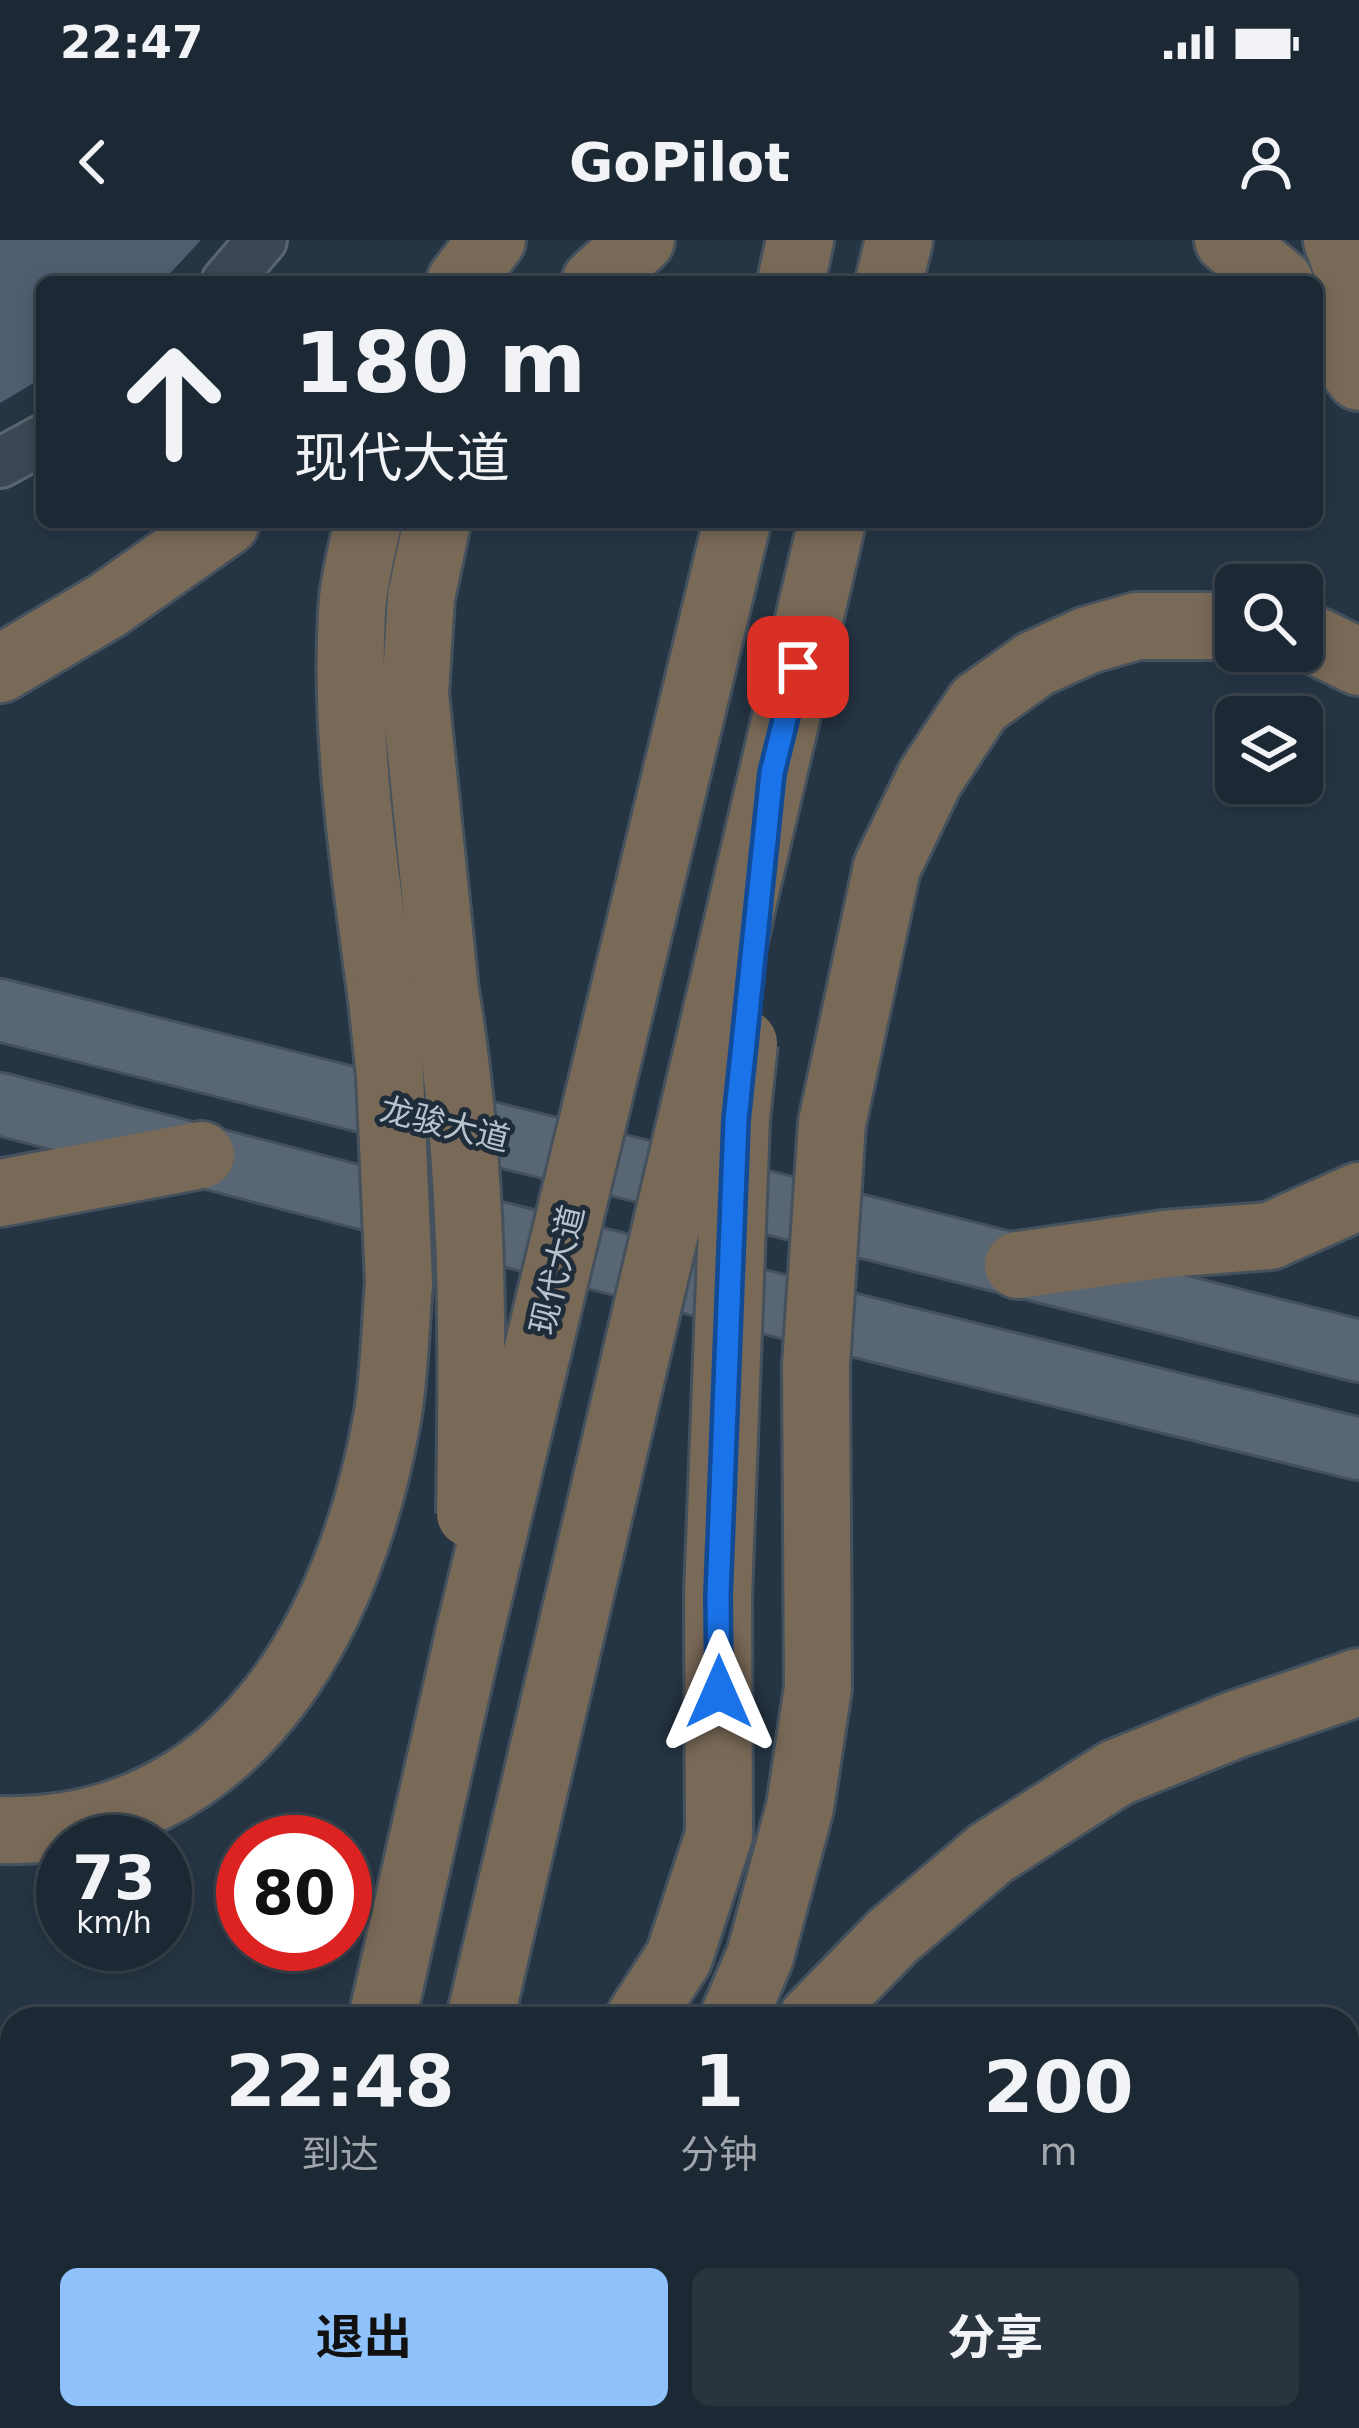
<!DOCTYPE html>
<html lang="zh">
<meta charset="utf-8">
<style>
body{margin:0;font-family:"DejaVu Sans","Noto Sans SC",sans-serif;background:#29343f;color:#f1f3f6;height:100vh;display:flex;flex-direction:column;font-size:45px;white-space:nowrap}
*{box-sizing:border-box;margin:0}
p{font-size:39px;color:#a0a6ac}
.icon{flex:none;width:66px;height:66px;fill:none;stroke:currentColor;stroke-width:2;stroke-linecap:round;stroke-linejoin:round}
.map{position:relative;flex:1;overflow:hidden}
.panel{position:absolute;left:0px;top:1767px;width:1359px;height:423px;display:flex;flex-direction:column;background:#1c2833;border-radius:36px 36px 0 0;box-shadow:0 6px 18px #0003,0 0 0 3px #3a444e}
.panel>*{flex:none}
.banner{position:absolute;left:36px;top:36px;width:1287px;height:252px;border-radius:18px;box-shadow:0 6px 18px #0003,0 0 0 3px #3a444e;background:#1c2833;color:#f1f3f6;overflow:hidden}
.tools{position:absolute;left:1215px;top:324px;display:grid;gap:24px}
.tools a{display:grid;place-items:center;width:108px;height:108px;border-radius:18px;background:#1c2833;box-shadow:0 6px 18px #0003,0 0 0 3px #3a444e;font-size:60px}
.speed{position:absolute;left:36px;top:1575px;display:flex;gap:24px;font-size:60px;font-weight:700;text-align:center}
.speed>*{display:grid;place-content:center;width:156px;height:156px;border-radius:50%;background:#1c2833;box-shadow:0 6px 18px #0003,0 0 0 3px #3a444e;line-height:1}
.speed small{font-size:30px;font-weight:400}
.speed .limit{border:18px solid #d22;background:#fff;color:#111}
.pin{position:absolute;display:grid;place-items:center;width:102px;height:102px;color:#fff;margin:-51px;border-radius:24px;box-shadow:0 6px 18px #0006}
.me{position:absolute;width:132px;margin:-66px;rotate:0deg;stroke-linejoin:round;filter:drop-shadow(0 0 9px #0008)}
.turn{display:flex;align-items:center;gap:42px;height:252px;padding:0 60px;font-size:54px}
.turn .icon{width:156px;height:156px;stroke-width:2.5}
.turn b{display:block;font-size:84px;line-height:102px}
.eta{display:flex;justify-content:space-evenly;align-items:center;height:204px;text-align:center}
.eta b{font-size:72px;font-weight:700;line-height:84px}
.button{display:flex;gap:24px;margin-top:auto;padding:24px 60px}
.button a{flex:1;height:138px;border-radius:18px;background:#8fc1fb;color:#111;font-size:48px;font-weight:700;line-height:138px;text-align:center}
.button a+a{background:#29343f;color:#f1f3f6}
.status{display:flex;justify-content:space-between;align-items:center;height:84px;padding:0 60px;background:#1c2833;direction:ltr}
.status svg{height:33px;fill:currentColor}
header{display:flex;justify-content:space-between;align-items:center;height:156px;padding:0 60px;background:#1c2833;font-size:54px;font-weight:700}
.map>svg:first-child{display:block}
</style>
<div class="status"><b>22:47</b><svg viewBox="0 0 49 12"><path d="M0 12V9h3v3zM5 12V6h3v6zM10 12V3h3v9zM15 12V0h3v12zM26 1h20v11H26zM47 4h2v5h-2z"/></svg></div>
<header><svg class="icon" aria-label="back" viewBox="0 0 24 24"><path d="M15 5l-7 7 7 7"/></svg>GoPilot<svg class="icon" aria-label="person" viewBox="0 0 24 24"><circle cx="12" cy="8" r="4"/><path d="M4 21q1-7 8-7t8 7"/></svg></header>
<div class="map">
<svg width="1359" height="2188" viewBox="0 0 1359 2188">
<rect width="100%" height="100%" fill="#263544"/>
<path fill="#4f5e6f" d="M0 0H201L162 42H42V138L0 163Z"/>
<g fill="none" stroke-linecap="round" stroke-linejoin="round">
<defs>
<path id="minor" d="M226 42 262 0
M0 223 42 200"/>
<path id="major" d="M0 770 1359 1111
M0 864 885 1093 1359 1209"/>
<path id="highway" d="M1228 0 1280 42
M1337 0 1359 61
M460 42 492 0
M595 42 641 0
M791 42 800 0
M889 42 899 0
M1317 79 1359 137
M368 282C362 312 353 343 352 373 345 502 365 632 382 759
M437 282 421 357 415 454 445 751
M1302 394 1359 422
M0 429 108 365 226 282
M0 953 201 915
M1018 1025 1165 1004 1270 996 1359 956
M0 1590C237 1596 350 1386 387 1179 395 1135 395 1088 399 1043
M639 1779 679 1717 719 1595 718 1356
M812 1779 893 1696 991 1613 1116 1533 1234 1485 1359 1442
M0 1879 12 1891
M394 2178 412 2188
M10 2188 28 2178
M289 2188 291 2178
M508 2188 514 2178"/>
</defs>
<use href="#minor" stroke="#596570" stroke-width="54"/>
<use href="#major" stroke="#44505c" stroke-width="66"/>
<use href="#highway" stroke="#45525e" stroke-width="72"/>
<use href="#minor" stroke="#3b4753" stroke-width="48"/>
<use href="#major" stroke="#596673" stroke-width="60"/>
<use href="#highway" stroke="#796957" stroke-width="66"/>
<defs>
<path id="highway-bridge" d="M445 751C474 924 473 1098 470 1274
M382 759 390 836 399 1043
M718 1356 736 879 744 803
M382 1779 469 1395 737 282
M480 1779 832 282
M733 1779 760 1716 800 1567 818 1448 816 1125 832 883 887 627 930 538 979 464 1035 424 1088 400 1137 386H1236"/>
</defs>
<use href="#highway-bridge" stroke="#45525e" stroke-width="72" stroke-linecap="butt"/>
<use href="#highway-bridge" stroke="#796957" stroke-width="66"/>
</g>
<g fill="none" stroke-linecap="round" stroke-linejoin="round">
<defs>
<path id="route" d="M719 1452 718 1356 736 880 772 533 798 427"/>
</defs>
<use href="#route" stroke="#114b97" stroke-width="30"/>
<use href="#route" stroke="#1a73e8" stroke-width="21"/>
</g>
<g text-anchor="middle" dominant-baseline="central" stroke-width="10" stroke-linejoin="round" paint-order="stroke">
<g font-size="33" fill="#b8c2cd" stroke="#1f2c39">
<text transform="translate(445 884) rotate(14)">龙骏大道</text>
<text transform="translate(557 1030) rotate(-76)">现代大道</text>
</g>
</g>
</svg>
<div class="tools">
<a><svg class="icon" aria-label="search" viewBox="0 0 24 24"><circle cx="10" cy="10" r="6"/><path d="M15 15l6 6"/></svg></a>
<a><svg class="icon" aria-label="layers" viewBox="0 0 24 24"><path d="M12 4l9 5-9 5-9-5zM3 14l9 5 9-5"/></svg></a>
</div>
<div class="speed"><div>73<small>km/h</small></div><div class="limit">80</div></div>
<div class="pin" style="left:798px;top:427px;background:#d93025"><svg class="icon" aria-label="arrive" viewBox="0 0 24 24"><path d="M6 21V4h12l-3 4 3 4H6"/></svg></div>
<svg class="me" style="left:719px;top:1452px" viewBox="-20 -20 40 40"><path d="M0-17L14 15 0 8-14 15z" fill="#1a73e8" stroke="#fff" stroke-width="4"/></svg>
<div class="banner">
<div class="turn"><svg class="icon" aria-label="ahead" viewBox="0 0 24 24"><path d="M12 20V5M6 11l6-6 6 6"/></svg><div><b>180 m</b>现代大道</div></div>
</div>
<section class="panel">
<div class="eta">
<div><b>22:48</b><p>到达</p></div>
<div><b>1</b><p>分钟</p></div>
<div><b>200</b><p>m</p></div>
</div>
<div class="button"><a>退出</a><a>分享</a></div>
</section>
</div>
